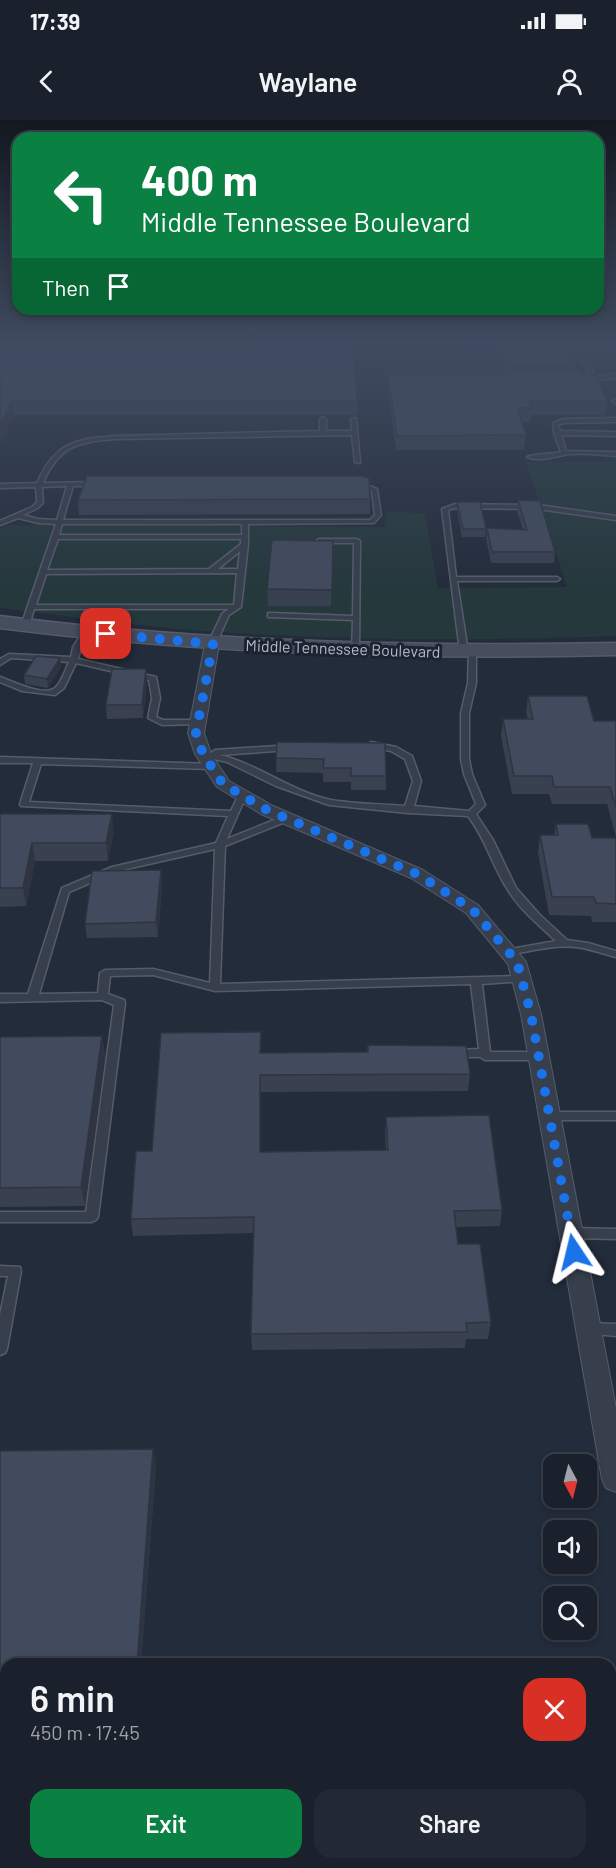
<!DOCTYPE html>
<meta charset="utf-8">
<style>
body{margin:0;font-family:Barlow,sans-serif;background:#232934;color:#f1f3f6;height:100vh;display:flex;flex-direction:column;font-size:22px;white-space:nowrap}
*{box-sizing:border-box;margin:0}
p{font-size:20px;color:#9fa3a9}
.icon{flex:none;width:33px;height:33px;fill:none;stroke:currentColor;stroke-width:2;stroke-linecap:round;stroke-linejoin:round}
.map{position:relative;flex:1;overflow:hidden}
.panel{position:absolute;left:0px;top:1538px;width:616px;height:212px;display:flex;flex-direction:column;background:#1a212c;border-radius:18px 18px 0 0;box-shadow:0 3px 9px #0003,0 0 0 2px #383e48}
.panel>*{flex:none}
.banner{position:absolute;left:12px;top:12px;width:592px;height:183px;border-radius:18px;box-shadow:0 3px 9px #0003,0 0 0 2px #383e48;background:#0b8043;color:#fff;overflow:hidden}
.needle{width:39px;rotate:173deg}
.controls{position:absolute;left:543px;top:1334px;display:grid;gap:12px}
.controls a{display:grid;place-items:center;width:54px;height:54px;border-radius:12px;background:#1a212c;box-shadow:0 3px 9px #0003,0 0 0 2px #383e48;font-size:30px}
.pin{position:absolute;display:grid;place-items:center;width:51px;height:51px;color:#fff;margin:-26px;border-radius:12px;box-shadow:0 3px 9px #0006}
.me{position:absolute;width:66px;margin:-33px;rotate:350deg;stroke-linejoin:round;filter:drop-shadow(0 0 4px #0008)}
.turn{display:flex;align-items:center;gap:21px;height:126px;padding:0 30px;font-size:27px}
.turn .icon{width:78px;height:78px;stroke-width:2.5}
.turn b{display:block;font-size:42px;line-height:51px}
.then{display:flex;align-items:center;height:57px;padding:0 30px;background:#0003;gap:12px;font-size:22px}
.round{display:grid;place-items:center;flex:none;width:63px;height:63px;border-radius:18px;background:#232934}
.headline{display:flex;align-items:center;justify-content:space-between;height:102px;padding:0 30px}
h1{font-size:36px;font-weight:600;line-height:45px}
.button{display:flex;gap:12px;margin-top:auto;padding:12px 30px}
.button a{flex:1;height:69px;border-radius:18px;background:#0b8043;color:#fff;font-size:24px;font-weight:600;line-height:69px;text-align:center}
.button a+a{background:#232934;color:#f1f3f6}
.status{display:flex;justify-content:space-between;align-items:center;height:42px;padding:0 30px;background:#1a212c;direction:ltr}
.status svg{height:16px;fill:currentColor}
header{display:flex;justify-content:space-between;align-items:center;height:78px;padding:0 30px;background:#1a212c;font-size:27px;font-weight:600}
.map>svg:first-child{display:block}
</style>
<div class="status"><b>17:39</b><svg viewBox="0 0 49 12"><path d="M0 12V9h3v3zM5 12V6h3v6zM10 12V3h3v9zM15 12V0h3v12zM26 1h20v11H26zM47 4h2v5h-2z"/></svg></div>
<header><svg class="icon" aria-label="back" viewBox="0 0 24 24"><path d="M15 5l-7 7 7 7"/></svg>Waylane<svg class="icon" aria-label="person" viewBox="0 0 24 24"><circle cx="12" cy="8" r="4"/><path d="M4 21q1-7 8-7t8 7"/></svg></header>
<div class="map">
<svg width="616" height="1748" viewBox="0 0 616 1748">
<rect width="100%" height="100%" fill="#232c3b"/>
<path fill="#25383c" d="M480 225 464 234 467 247 445 249 453 265 385 264 379 226Z
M616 341V516C478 521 340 521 203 511 135 506 68 496 0 488V408L8 405 385 407 386 392 425 393 438 468 567 467 526 342Z"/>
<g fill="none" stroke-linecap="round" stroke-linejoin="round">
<defs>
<path id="lane" d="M616 232V236H587L595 257 616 254V258L584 262 582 259 590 258 582 236H559L556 234 559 232Z
M615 279 616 280V284L612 281Z
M323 297 326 299V311H352L351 299 356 298 360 343 355 342 352 315 116 319C77 322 59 326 43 363L96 362 99 364 96 366H73L63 400H370L375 395 372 371 355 364 358 362 377 369 381 395 374 403 248 404V424L241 487 229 495 215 526 208 524 222 494 229 489H34L29 506 22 508 21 506 56 404 38 403 18 398 0 405V401L32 387 37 382 36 367 0 368V364L37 363C55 323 74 319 116 316L320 311V299ZM67 366 57 400 38 399 23 395 36 389 43 383 42 367ZM62 404H242V415H59ZM58 419H241V424L209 449 47 450ZM240 431 238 449H218ZM237 453 234 485H36L46 454Z
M616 298V302L564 303 558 305 560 311 616 312V316L561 315 566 331 616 332V336C599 335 580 332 564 335 552 337 539 342 527 337 537 333 550 335 561 332L554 313 553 303 563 299Z
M455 384 538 385 616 396V400L538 389 455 388 448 390 456 457H557L560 459 557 461H457L468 532 464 534 460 532 442 389Z
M357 419 360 421 359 532 352 530 353 500 268 497V493H271L353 496 354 423H319L316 421 319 419Z
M84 510 91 512 81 527 78 539 156 557 160 578 156 597 163 600H198L202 602 201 604 162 605 148 598 152 578 149 560 76 543 64 568 55 575 22 571 0 562V557C12 561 44 577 55 568 62 562 65 550 69 542L11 538 0 545V539L9 534 71 537 73 527Z
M469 530 476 532V563L469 593V639L472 654 485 685 476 694 493 720 516 768 539 794 567 820 588 823 616 831V837C602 834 589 828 575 827 553 825 530 831 509 835L505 834 504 832 505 830 556 821C539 805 520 790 508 770 492 746 486 719 468 696L408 693 329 685 276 666 227 642 200 636 199 634 203 631 211 633 215 630 292 625V629L289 630 220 635C258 644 292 672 331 680 355 684 381 684 405 686L413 661 405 639 391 631 368 627 367 625 371 622 396 627 412 636 421 661 414 686 469 691 476 684 464 654 461 639V593L468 563Z
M0 637 214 644V648L211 649 41 644 29 682 231 691 239 674H245L246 676 227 719 284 696H290L292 698 290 700 225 726 220 864 522 856 527 859 526 861 482 864 490 932H539L543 933 545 936 543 939 539 940H485L480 937H451L449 934 455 930 479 929 471 864 215 871 153 855 110 856 108 874 124 880 125 883 98 1097 96 1100 92 1102H0V1092H86L114 885 102 880 0 882V874H28L62 768 112 747 216 723 228 696 21 686 20 684 33 643H0ZM215 729 210 863 153 849 105 850 100 853 98 873 39 874 69 772 118 751Z
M550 992H616V1000H550L546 999 544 996 546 993Z
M571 1108 616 1109V1119L571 1118 567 1117 565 1113 567 1109Z
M0 1146 20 1147 21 1151 7 1229 5 1233 0 1235V1195L8 1156H0Z
M589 1203 616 1204V1216L584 1213 582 1209 584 1205Z"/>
<path id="street" d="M212 520 219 524 204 613 211 634 229 661 273 686 423 750 478 785 526 842 541 894 616 1288V1372L606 1368 602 1359 521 894 508 844 466 793 411 758 261 694 217 667 195 634 188 613 205 524Z"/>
<path id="secondary" d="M0 496C205 522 410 527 616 523V535C409 540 205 534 0 508Z"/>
</defs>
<use href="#lane" stroke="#555c69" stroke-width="3"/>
<use href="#street" stroke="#555c69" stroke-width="2"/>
<use href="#secondary" stroke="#555c69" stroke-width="3"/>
<use href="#lane" fill="#373e4c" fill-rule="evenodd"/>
<use href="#street" fill="#373e4c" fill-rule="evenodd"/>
<use href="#secondary" fill="#454d5f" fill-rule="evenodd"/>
</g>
<path fill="#394050" d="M0 225 357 281V295H14L0 324Z
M498 225H566L565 227 576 246 575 251 580 255 607 281 605 295H531L530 302H521L526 315 524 330H396L388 268V255H505Z
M370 379V394L79 395 78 380Z
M518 380 555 432 554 443H491L486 419 487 408 523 410 517 391Z
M457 382 486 409 485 417H462L457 390Z
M333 421 331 486H268L267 469Z
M60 538 61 547 48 568 25 564 24 555Z
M146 549 147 562 143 598 107 599 106 585Z
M528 576 594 601H616V717L607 684H552L549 674H512L501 616 503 599H528L526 593Z
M277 622 386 656V670H351V662H323V653L276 652Z
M0 694 114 712 108 741H35L26 786 0 787Z
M556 704 592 718H616V802H592L591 796 549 795 538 733 540 715H554Z
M161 750 162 765 158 817 87 818 85 804Z
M102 916 105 935 85 1086 0 1087V917Z
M368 925 470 954 468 971 261 972 260 1032 386 1030 385 1014 386 997 502 1090 500 1106 456 1107 458 1124 491 1202 488 1219H466L465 1228 252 1230 251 1214 254 1113 133 1116 131 1099 152 1031 261 933 367 932Z
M153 1329 156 1347 141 1544H6V1589H0V1331Z"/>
<path fill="#2e3441" d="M12 281 14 295 0 324V305Z
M60 538 61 547 48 568 47 559Z
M146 549 147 562 143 598 142 585Z
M112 694 114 712 108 741 106 723Z
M32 723 35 741 26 786 23 768Z
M161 750 162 765 158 817 156 802Z
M102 916 105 935 85 1086 81 1067Z
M260 955 261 972 260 1049Z
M153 1329 156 1347 141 1544H137Z"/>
<path fill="#424b5d" stroke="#2e3441" stroke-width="1.5" d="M0 225H353L357 281H12L0 305Z
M501 225 569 227 576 246H506Z
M508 250 579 251 580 255H595L607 281H529L532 288H517L526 315 397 316 388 255H510Z
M87 356H363L369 358 370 379 78 380Z
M518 380 540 381 555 432H492L487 408 527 410Z
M457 382H480L486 409H463Z
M272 420 333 421 332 470 267 469Z
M36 536 60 538 47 559 24 555Z
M112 549H146L142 585H106Z
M528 576H587L594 601H616V687L610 667H554L552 656H514L503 599H533Z
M277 622 385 623 386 656H351V648H323L324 639 276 638Z
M0 694H112L106 723H32L23 768H0Z
M556 704H588L592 718H616V784L596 783 594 777H552L540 715H558Z
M161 750 156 802 85 804 92 751Z
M261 912 260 933 368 932V925L466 926 470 954 260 955V1032L388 1030 386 997 489 995 502 1090 454 1091 458 1124H480L491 1202 466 1203 467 1212 251 1214 254 1097 131 1099 136 1031H152L161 913Z
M102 916 81 1067 0 1068V917Z
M153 1329 137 1544H6V1573H0V1331Z"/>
<linearGradient id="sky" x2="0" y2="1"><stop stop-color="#131820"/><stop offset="0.48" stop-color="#3f4b60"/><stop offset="1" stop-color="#3f4b60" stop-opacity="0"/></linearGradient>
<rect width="616" height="470" fill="url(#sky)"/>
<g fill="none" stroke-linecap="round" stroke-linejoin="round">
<path stroke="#1a73e8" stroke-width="10" stroke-dasharray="0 18" d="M106 514 213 524 196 613 203 634 223 664 267 690 417 754 472 789 517 842 531 894 574 1132"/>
</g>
<g text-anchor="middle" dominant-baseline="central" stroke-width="6" stroke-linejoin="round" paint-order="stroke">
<g font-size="16" fill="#b2b9c7" stroke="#1c2330">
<text transform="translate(343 528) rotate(2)">Middle Tennessee Boulevard</text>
</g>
</g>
</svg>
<div class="controls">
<a><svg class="needle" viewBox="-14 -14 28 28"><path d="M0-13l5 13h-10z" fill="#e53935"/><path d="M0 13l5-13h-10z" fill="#9fa3a9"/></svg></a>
<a><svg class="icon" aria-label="sound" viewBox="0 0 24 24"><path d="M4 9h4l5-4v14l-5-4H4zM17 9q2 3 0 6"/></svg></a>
<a><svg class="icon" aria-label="search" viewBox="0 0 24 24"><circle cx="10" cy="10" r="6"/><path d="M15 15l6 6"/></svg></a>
</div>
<div class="pin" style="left:106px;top:514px;background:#d93025"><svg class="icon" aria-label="arrive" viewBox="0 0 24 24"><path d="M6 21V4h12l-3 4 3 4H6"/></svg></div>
<svg class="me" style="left:574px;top:1132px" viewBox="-20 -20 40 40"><path d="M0-17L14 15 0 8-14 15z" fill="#1a73e8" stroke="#fff" stroke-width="4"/></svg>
<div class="banner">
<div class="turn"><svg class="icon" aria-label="left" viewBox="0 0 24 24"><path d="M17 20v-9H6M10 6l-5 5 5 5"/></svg><div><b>400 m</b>Middle Tennessee Boulevard</div></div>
<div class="then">Then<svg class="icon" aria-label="arrive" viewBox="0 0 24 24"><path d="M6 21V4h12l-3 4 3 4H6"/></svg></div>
</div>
<section class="panel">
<div class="headline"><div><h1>6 min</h1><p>450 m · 17:45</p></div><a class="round" style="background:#d93025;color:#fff"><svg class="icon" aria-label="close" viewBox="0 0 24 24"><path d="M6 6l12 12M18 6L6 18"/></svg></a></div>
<div class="button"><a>Exit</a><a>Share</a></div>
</section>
</div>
